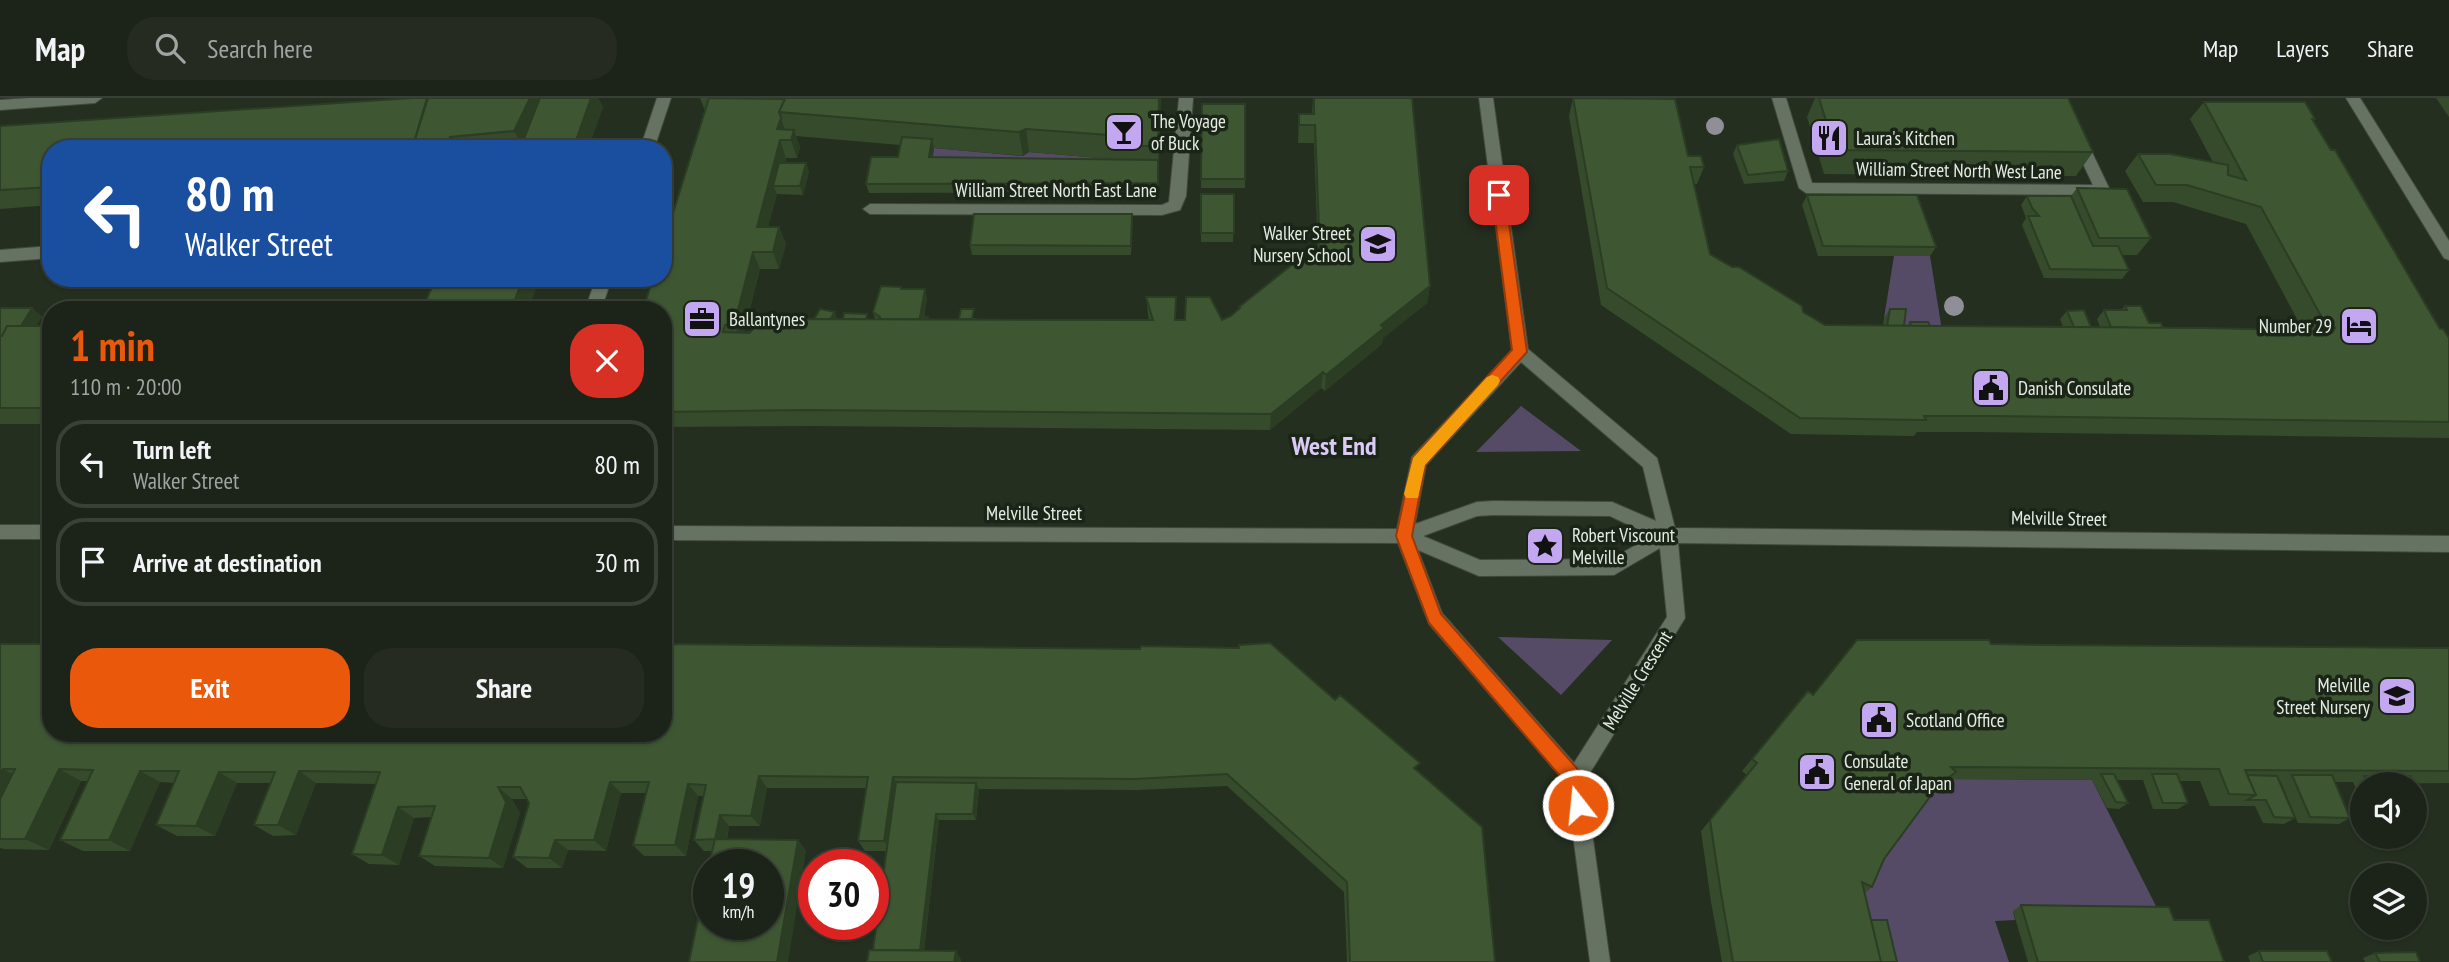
<!DOCTYPE html>
<meta charset="utf-8">
<style>
body{margin:0;font-family:"PT Sans Narrow",sans-serif;background:#252b21;color:#f1f3f6;height:100vh;display:flex;flex-direction:column;font-size:26px;white-space:nowrap}
*{box-sizing:border-box;margin:0}
p{font-size:23px;color:#a0a4a2}
.icon{flex:none;width:38px;height:38px;fill:none;stroke:currentColor;stroke-width:2;stroke-linecap:round;stroke-linejoin:round}
.map{position:relative;flex:1;overflow:hidden}
.details{position:absolute;left:42px;top:203px;width:630px;height:441px;display:flex;flex-direction:column;background:#1c2318;border-radius:28px;box-shadow:0 2px 5px #0004,0 0 0 2px #3a4037}
.details>*{flex:none}
.guide{position:absolute;left:42px;top:42px;width:630px;height:147px;border-radius:28px;box-shadow:0 2px 5px #0004,0 0 0 2px #3a4037;background:#1a4fa0;color:#fff;overflow:hidden}
.tools{position:absolute;left:2350px;top:674px;display:grid;gap:14px}
.tools a{display:grid;place-items:center;width:77px;height:77px;border-radius:50%;background:#1c2318;box-shadow:0 2px 5px #0004,0 0 0 2px #3a4037;font-size:35px}
.speed{position:absolute;left:693px;top:751px;display:flex;gap:14px;font-size:35px;font-weight:700;text-align:center}
.speed>*{display:grid;place-content:center;width:91px;height:91px;border-radius:50%;background:#1c2318;box-shadow:0 2px 5px #0004,0 0 0 2px #3a4037;line-height:1}
.speed small{font-size:18px;font-weight:400}
.speed .limit{border:10px solid #d22;background:#fff;color:#111}
.pin{position:absolute;display:grid;place-items:center;width:60px;height:60px;color:#fff;margin:-30px;border-radius:14px;box-shadow:0 4px 10px #0006}
.me{position:absolute;width:77px;margin:-38px;rotate:344deg;stroke-linejoin:round;filter:drop-shadow(0 0 5px #0008)}
.turn{display:flex;align-items:center;gap:24px;height:147px;padding:0 28px;font-size:32px}
.turn .icon{width:91px;height:91px;stroke-width:2.5}
.turn b{display:block;font-size:49px;line-height:60px}
.round{display:grid;place-items:center;flex:none;width:74px;height:74px;border-radius:28px;background:#252b21}
.overview{display:flex;align-items:center;justify-content:space-between;height:119px;padding:0 28px}
h1{font-size:42px;font-weight:700;line-height:52px;color:#ea580c}
.cta{display:flex;gap:14px;margin-top:auto;padding:14px 28px}
.cta a{flex:1;height:80px;border-radius:28px;background:#ea580c;color:#fff;font-size:28px;font-weight:700;line-height:80px;text-align:center}
.cta a+a{background:#252b21;color:#f1f3f6}
ul{padding:0;list-style:none}
li{display:flex;align-items:center;gap:21px;height:88px;margin:0 14px 10px;padding:0 14px;border:4px solid #3a4037;border-radius:28px}
li div{flex:1}
li b{display:block;font-size:26px}
li em{font-style:normal}
header{display:flex;align-items:center;gap:42px;box-sizing:border-box;height:98px;padding:0 35px;background:#1c2318;border-bottom:2px solid #3a4037}
header strong{font-size:33px}
nav{display:flex;gap:38px;margin-inline-start:auto;font-size:24px}
.search{width:490px;height:63px;background:#252b21;display:flex;align-items:center;gap:18px;box-sizing:border-box;padding:0 24px;border-radius:28px;color:#a0a4a2;font-size:26px}
.map>svg:first-child{display:block}
</style>
<header>
<strong>Map</strong>
<div class="search"><svg class="icon" aria-label="search" viewBox="0 0 24 24"><circle cx="10" cy="10" r="6"/><path d="M15 15l6 6"/></svg>Search here</div>
<nav><a>Map</a><a>Layers</a><a>Share</a></nav>
</header>
<div class="map">
<svg width="2449" height="864" viewBox="0 0 2449 864">
<rect width="100%" height="100%" fill="#252f20"/>
<path fill="#564b67" d="M934 50 1022 58 1029 54 1111 61 1113 69H931Z
M1894 158H1930L1944 245 1904 233 1884 220Z
M1521 308 1581 353 1476 354Z
M1498 539 1612 542 1561 597Z
M1938 681 2092 682 2159 814 2013 813 2015 822 1995 823 2009 864H1889L1857 827 1859 799 1871 771Z"/>
<g fill="none" stroke-linecap="round" stroke-linejoin="round">
<defs>
<path id="minor" d="M30 0H102L95 5 0 12V2Z
M657 0H671L654 51H640Z
M1179 0H1193L1186 98 1180 112 1162 117 870 116 863 111 870 106 1162 107 1169 104Z
M1479 0H1493L1528 251 1657 360 1675 430 2449 438V454L1678 445 1685 520 1585 683 1610 864H1590L1566 685 1429 526 1398 445 663 442V428L1397 431 1412 359 1512 252ZM1521 264 1643 369 1656 423 1612 404 1493 403 1477 404 1415 426 1426 367ZM1493 417 1610 418 1652 438 1611 461 1480 462 1423 438 1477 418ZM1660 450 1667 519 1574 665 1442 515 1418 452 1479 478 1614 477Z
M1772 0H1786L1812 85 2093 87 2052 0H2066L2110 92 2103 97 1806 95 1799 90Z
M2346 0H2360L2449 143V162L2444 160Z
M51 148V160L0 164V152Z
M596 180H612L601 212H585Z
M0 427H51V441H0Z"/>
</defs>
<use href="#minor" stroke="#424a3e" stroke-width="2"/>
<use href="#minor" fill="#677362" fill-rule="evenodd"/>
</g>
<g fill="#908f98">
<circle cx="1715" cy="28" r="9"/>
<circle cx="1954" cy="208" r="10"/>
</g>
<path fill="#354b2b" fill-rule="evenodd" d="M412 0H598L603 9 588 51H51V107L0 111V28Z
M700 0H1161L1158 94 869 95 866 86 898 59 900 47 796 38 800 49 797 60H786L785 65H806L809 74 803 97 777 96 768 129H779L786 146 779 171H760L744 234 837 221H875L873 214 902 191 927 200 924 219H928V221H959L976 220V221L1149 222 1148 216 1146 199H1176V222H1222L1231 218 1239 212V209L1300 167 1318 156 1314 45H1298L1299 16H1312L1313 0 1430 188 1427 205 1383 240 1382 246 1325 293 1321 290 1270 332 812 328 663 329V212L705 13ZM934 50 1023 58 1029 54 1111 61 933 59Z
M1573 0 1688 58 1704 69 1697 86H1694L1710 156 1825 227 1883 228 1884 220 1890 211 1904 228H1907L1910 224 1930 228 2063 229 2060 221 2067 213 2091 229H2100L2097 221 2104 212H2121L2125 208 2149 225 2163 230 2303 232 2246 126 2173 104H2143L2125 73 2138 56 2213 64 2190 21 2204 4 2315 21 2313 23 2440 231 2449 240V340L1975 334H1917L1914 338H1911L1791 336 1601 207 1569 18Z
M1815 0H2068L2093 54 2076 78 1824 76 1807 19Z
M2436 0H2449V19Z
M1245 6V90H1201V81Z
M1737 47 1788 73 1784 83 1744 86 1733 56Z
M2077 90 2151 140 2137 157H2122L2129 172 2122 181 2044 180 2022 127 2026 120 2021 107 2027 98H2071Z
M1201 96H1234L1233 144H1201Z
M1807 97 1936 149 1930 158H1818L1802 107Z
M1132 116 1131 157H972L970 147Z
M0 210H32L42 219 36 228H51V326H0Z
M1857 542 2049 547 2449 550V685L2362 686V704L2353 684H2335L2350 720 2339 726 2298 725 2281 684H2280L2295 720 2284 726 2263 725 2255 708H2210L2200 683H2180L2188 705 2178 711H2153L2143 682H2117L2128 705 2119 711 2107 710 2092 682 1949 681 1936 691 1884 761 1872 789 1865 795 1871 822 1897 864H1722L1711 804 1701 733 1747 677 1742 673 1808 593 1813 597Z
M0 546 1417 673 1495 864H1347L1344 794 1227 688 1137 692 979 691 976 722H939L924 853H956L961 862 873 852 886 753H865L858 743 866 690H767L760 728H729L727 742H798L806 753H704L694 742 703 698H698L686 758H644L633 747 646 695H621L606 753 568 752 562 770H527L513 759 529 705 526 701H512L520 715 503 770 435 768 419 758 431 719 414 720 399 767 369 766 352 756 376 686 316 685 296 737 273 738 254 727 271 685H237L215 738H177L156 727 174 685 160 684 130 753H83L60 742 88 683H81L49 752 4 751 0 750Z
M2021 807 2174 822 2224 864H2028L2013 813Z
M2259 853 2332 864H2250L2248 858Z
M2375 855 2420 864H2365L2363 860Z"/>
<path fill="#2b3d23" d="M530 0H548L525 51 514 33Z
M591 0H598L603 9 588 51H573Z
M1159 0H1161V8L1158 94V48Z
M781 20 787 38 777 31Z
M1026 31 1029 54 1023 58 1019 34Z
M794 32 800 49 797 60 791 42Z
M450 39 458 51H445Z
M932 41 934 50 931 69 929 59Z
M780 42 786 60 779 88H773L777 96 764 146 757 129Z
M806 65 809 74 803 97 800 88Z
M1132 116 1133 125 1131 157V148Z
M779 129 786 146 779 171 773 154Z
M753 154 760 171 742 243 734 227Z
M523 180H540L528 212H511Z
M1430 188 1427 205 1383 240 1382 246 1325 293 1326 277 1381 227Z
M925 191 927 200 923 228 920 219Z
M174 205 181 212H171Z
M32 210 42 219 21 254 10 245Z
M835 214 838 223 826 228Z
M1323 274 1321 290 1270 332 1271 316Z
M3 671 26 683 0 715V676Z
M59 671 81 683 49 752 25 741Z
M140 673 160 684 130 753 109 742Z
M299 673 316 685 296 737 278 727Z
M219 674 237 685 215 738 196 728Z
M759 678 767 690 760 728 751 718Z
M893 679 899 690 891 753 884 743Z
M610 684 621 695 606 753 594 742Z
M976 685 979 691 976 722 973 716Z
M688 686 698 698 686 758 675 747Z
M498 689 512 701 520 715 503 770 489 760Z
M398 709 414 720 399 767 382 757Z
M936 716 939 722 923 861 920 857Z
M720 717 729 728 724 752 715 741Z
M555 742 568 752 562 770 549 760Z
M798 742 806 753 788 864H777Z
M956 853 961 862V864H954Z"/>
<path fill="#3e5732" stroke="#2b3d23" stroke-width="2" d="M412 0H427L412 51H51V89L0 92V28Z
M428 0H530L514 33 450 39 445 50 412 51Z
M540 0H591L573 51H520Z
M709 0 785 1 779 14 781 20 777 31 794 32 791 42H780L757 129H779L773 154H753L734 227H725L723 234 749 235 765 221 1153 222 1146 199H1176L1175 222H1185L1186 199H1210L1222 222 1231 218 1240 210 1239 209 1293 166 1300 167 1307 160 1320 156 1315 27H1299V16H1314V0H1412L1430 188 1381 227 1384 230 1326 277 1323 274 1271 316 805 312 663 314V212H643L653 180H663V147Z
M785 0H1159L1158 48H1111L1109 37 1026 31 1019 34 779 14Z
M1573 0 1675 1 1688 58H1701L1704 69H1690L1710 156 1732 169H1739L1802 208 1803 214 1825 227 2207 230 2326 233 2332 235 2335 230 2325 225 2261 109 2187 87H2156L2138 56H2170L2228 67V77L2246 82 2204 4H2305L2315 21H2312L2331 52H2335L2440 231H2443L2449 240V324L1987 318H1924L1926 322H1922L1800 320 1607 190Z
M1819 0H2068L2093 54 1835 52Z
M1202 6H1245V81H1201Z
M902 39 932 41 929 59 1158 62V85L866 86 871 59H898Z
M1779 41 1788 73 1748 77 1737 47Z
M779 65H806L800 88H773Z
M2077 90 2127 91 2151 140H2099Z
M1201 96H1234V135H1201Z
M1807 97H1917L1936 149 1823 148Z
M2027 98H2071L2093 148H2118L2129 172 2050 171 2028 118H2039L2032 110Z
M974 116H1132L1131 148 970 147Z
M436 180H523L511 212H422Z
M881 188 901 189V191H925L920 219H928L927 221H879L880 219 873 214Z
M161 205H174L171 212H157Z
M206 206H224L222 210H204Z
M2125 208H2141L2149 225H2161L2163 230 2111 229 2104 212H2127Z
M0 210H32L21 228H7L2 238H0Z
M202 210 393 211V212H201Z
M820 211 835 214 830 221H814Z
M961 211H974L972 221H959Z
M1890 211H1906L1904 228H1887Z
M2084 212 2091 229H2074L2067 213Z
M844 215 867 216 866 221H843Z
M1910 224H1928L1930 228H1911Z
M7 228H51V310H0V238H2Z
M1857 542H1989L1991 546 2049 547 2449 550V673L2245 672 2256 697 2229 696 2219 671 1951 669 1956 674 1938 688 1884 761 1872 789 1862 784 1881 864H1733L1721 795 1710 722 1757 665 1752 661 1808 593 1813 597Z
M1270 545 1335 602 1340 597 1420 665 1414 670 1482 729 1495 864H1350L1347 784 1227 676 1135 681 893 679 884 743H858L868 679 759 678 751 718 720 717 715 741 694 742 706 687 688 686 675 747H633L649 684H610L594 742H555L549 760 513 759 529 705 520 689H498L506 704 489 760 419 758 435 708 398 709 382 757 352 756 380 674 299 673 278 727H254L275 674H219L196 728 156 727 179 673H140L109 742H60L93 672 59 671 25 741H0V701L15 671H3L0 676V546H51V635H663V546L1140 551 1141 548 1239 550V547Z
M2101 676H2114L2128 705 2116 704Z
M2152 676H2177L2188 705H2163Z
M2247 677 2277 678 2295 720 2274 719 2266 702H2247L2256 697Z
M2292 677H2332L2350 720 2310 719Z
M2364 678H2410L2413 686H2368Z
M896 684 976 685 973 716H936L920 852H873Z
M2415 689 2419 698H2415Z
M715 741 798 742 777 864H689L709 769V826H768V766H709Z
M2021 807 2169 809 2174 822H2209L2224 864H2038Z
M1871 822H1887L1897 864H1881Z
M869 852 956 853 954 864H867Z
M2259 853H2327L2332 864H2263Z
M2416 854 2420 864H2380L2375 855Z"/>
<path fill="#ea580c" stroke="#983908" stroke-width="2" d="M1499 92 1505 97 1527 254 1425 367 1412 438 1441 516 1581 675 1587 707 1585 713 1578 716 1572 713 1566 685 1429 525 1396 438 1413 360 1512 252 1492 97Z"/>
<path fill="#f59e0b" d="M1492 277 1498 279 1500 283 1498 287 1425 367 1418 400H1406L1404 396 1413 360 1487 279Z"/>
<defs>
<symbol id="bar-square" viewBox="-11 -11 22 22"><rect x="-9" y="-9" width="18" height="18" rx="4" fill="#c4a7f1" stroke="#1b2517"/><path d="M-6-5H6L.8 .8V4.5H3.5V6h-7V4.5H-.8V.8Z" fill="#111"/></symbol>
<symbol id="restaurant-square" viewBox="-11 -11 22 22"><rect x="-9" y="-9" width="18" height="18" rx="4" fill="#c4a7f1" stroke="#1b2517"/><path d="M-5-6h1v4h1v-4h1v4h1v-4h1v5L-1.5 .5V6h-2V.5L-5-1ZM5-6V6H3V1.5H1.5Q1.5-4 5-6Z" fill="#111"/></symbol>
<symbol id="school-square" viewBox="-11 -11 22 22"><rect x="-9" y="-9" width="18" height="18" rx="4" fill="#c4a7f1" stroke="#1b2517"/><path d="M0-5L7-2L0 1L-7-2ZM-4 1L0 2.5L4 1V4Q0 6-4 4Z" fill="#111"/></symbol>
<symbol id="office-square" viewBox="-11 -11 22 22"><rect x="-9" y="-9" width="18" height="18" rx="4" fill="#c4a7f1" stroke="#1b2517"/><path d="M-6-3h4V-5.5h4V-3h4V5H-6ZM-1-4.5V-3h2v-1.5ZM-6 0V1H6V0Z" fill="#111"/></symbol>
<symbol id="hotel-square" viewBox="-11 -11 22 22"><rect x="-9" y="-9" width="18" height="18" rx="4" fill="#c4a7f1" stroke="#1b2517"/><path d="M-6-4.5h1.5V1H6V5H4.5V3h-9V5H-6ZM-4 0a1.8 1.8 0 1 1 3.6 0ZM.5 0V-2.5h3Q6-2.5 6 0Z" fill="#111"/></symbol>
<symbol id="civic-square" viewBox="-11 -11 22 22"><rect x="-9" y="-9" width="18" height="18" rx="4" fill="#c4a7f1" stroke="#1b2517"/><path d="M-.6-6.5H3V-4.5H.6V-3L4-1V1h2V6H-6V1h2V-1L-.6-3ZM-1.2 2.5V6h2.4V2.5Z" fill="#111"/></symbol>
<symbol id="sight-square" viewBox="-11 -11 22 22"><rect x="-9" y="-9" width="18" height="18" rx="4" fill="#c4a7f1" stroke="#1b2517"/><path d="M0-6L1.8-2.2L6-1.7L2.9 1.2L3.7 5.4L0 3.3L-3.7 5.4L-2.9 1.2L-6-1.7L-1.8-2.2Z" fill="#111"/></symbol>
</defs>
<g fill-rule="evenodd">
<use href="#bar-square" x="1102" y="12" width="44" height="44"/>
<use href="#restaurant-square" x="1807" y="18" width="44" height="44"/>
<use href="#school-square" x="1356" y="124" width="44" height="44"/>
<use href="#office-square" x="680" y="199" width="44" height="44"/>
<use href="#hotel-square" x="2337" y="206" width="44" height="44"/>
<use href="#civic-square" x="1969" y="268" width="44" height="44"/>
<use href="#sight-square" x="1523" y="426" width="44" height="44"/>
<use href="#school-square" x="2375" y="576" width="44" height="44"/>
<use href="#civic-square" x="1857" y="600" width="44" height="44"/>
<use href="#civic-square" x="1795" y="652" width="44" height="44"/>
</g>
<g text-anchor="middle" dominant-baseline="central" stroke-width="7" stroke-linejoin="round" paint-order="stroke">
<g font-size="19" fill="#e5ece3" stroke="#1b2517" text-anchor="start">
<text x="1151" y="23">The Voyage<tspan x="1151" dy="22">of Buck</tspan></text>
<text x="1856" y="40">Laura's Kitchen</text>
<text x="1351" y="135" text-anchor="end">Walker Street<tspan x="1351" dy="22">Nursery School</tspan></text>
<text x="729" y="221">Ballantynes</text>
<text x="2332" y="228" text-anchor="end">Number 29</text>
<text x="2018" y="290">Danish Consulate</text>
<text x="1572" y="437">Robert Viscount<tspan x="1572" dy="22">Melville</tspan></text>
<text x="2370" y="587" text-anchor="end">Melville<tspan x="2370" dy="22">Street Nursery</tspan></text>
<text x="1906" y="622">Scotland Office</text>
<text x="1844" y="663">Consulate<tspan x="1844" dy="22">General of Japan</tspan></text>
</g>
<g font-size="19" fill="#e5ece3" stroke="#1b2517">
<text transform="translate(1959 72) rotate(1)">William Street North West Lane</text>
<text x="1056" y="92">William Street North East Lane</text>
<text x="1034" y="415">Melville Street</text>
<text transform="translate(2059 420) rotate(1)">Melville Street</text>
<text transform="translate(1637 582) rotate(-58)">Melville Crescent</text>
</g>
<g font-size="26" font-weight="bold" fill="#dacaf5" stroke="#1b2517">
<text x="1334" y="347">West End</text>
</g>
</g>
</svg>
<div class="tools">
<a><svg class="icon" aria-label="sound" viewBox="0 0 24 24"><path d="M4 9h4l5-4v14l-5-4H4zM17 9q2 3 0 6"/></svg></a>
<a><svg class="icon" aria-label="layers" viewBox="0 0 24 24"><path d="M12 4l9 5-9 5-9-5zM3 14l9 5 9-5"/></svg></a>
</div>
<div class="speed"><div>19<small>km/h</small></div><div class="limit">30</div></div>
<div class="pin" style="left:1499px;top:97px;background:#d93025"><svg class="icon" aria-label="arrive" viewBox="0 0 24 24"><path d="M6 21V4h12l-3 4 3 4H6"/></svg></div>
<svg class="me" style="left:1578px;top:707px" viewBox="-20 -20 40 40"><circle r="17" fill="#ea580c" stroke="#fff" stroke-width="3"/><path d="M0-11L8 9 0 5-8 9z" fill="#fff"/></svg>
<div class="guide">
<div class="turn"><svg class="icon" aria-label="left" viewBox="0 0 24 24"><path d="M17 20v-9H6M10 6l-5 5 5 5"/></svg><div><b>80 m</b>Walker Street</div></div>
</div>
<section class="details">
<div class="overview"><div><h1>1 min</h1><p>110 m · 20:00</p></div><a class="round" style="background:#d93025;color:#fff"><svg class="icon" aria-label="close" viewBox="0 0 24 24"><path d="M6 6l12 12M18 6L6 18"/></svg></a></div>
<ul>
<li><svg class="icon" aria-label="left" viewBox="0 0 24 24"><path d="M17 20v-9H6M10 6l-5 5 5 5"/></svg><div><b>Turn left</b><p>Walker Street</p></div><em>80 m</em></li>
<li><svg class="icon" aria-label="arrive" viewBox="0 0 24 24"><path d="M6 21V4h12l-3 4 3 4H6"/></svg><div><b>Arrive at destination</b></div><em>30 m</em></li>
</ul>
<div class="cta"><a>Exit</a><a>Share</a></div>
</section>
</div>
